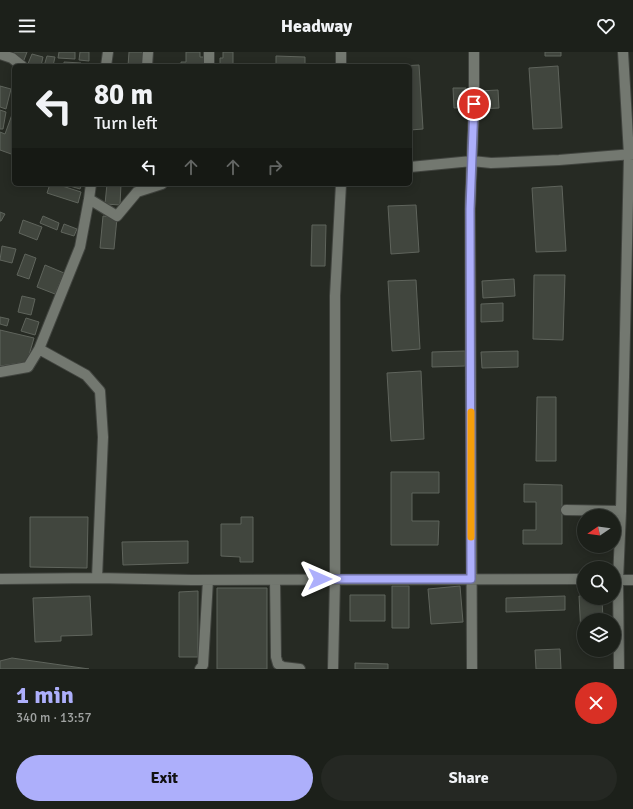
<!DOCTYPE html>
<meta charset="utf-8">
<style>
body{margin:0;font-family:Signika,sans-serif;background:#252823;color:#f1f3f6;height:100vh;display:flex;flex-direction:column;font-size:15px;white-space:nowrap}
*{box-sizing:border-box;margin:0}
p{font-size:13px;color:#a0a3a2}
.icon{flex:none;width:22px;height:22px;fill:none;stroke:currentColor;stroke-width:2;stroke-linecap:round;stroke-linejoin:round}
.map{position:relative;height:617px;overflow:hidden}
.side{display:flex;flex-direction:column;background:#1c201a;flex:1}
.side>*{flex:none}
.banner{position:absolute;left:12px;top:12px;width:400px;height:122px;border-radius:6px;box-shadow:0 2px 10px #0003,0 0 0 1px #3a3e39;background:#1c201a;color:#f1f3f6;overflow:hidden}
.needle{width:26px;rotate:257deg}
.tools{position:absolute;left:577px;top:457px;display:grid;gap:8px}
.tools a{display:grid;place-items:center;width:44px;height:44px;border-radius:50%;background:#1c201a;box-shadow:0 2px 10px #0003,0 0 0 1px #3a3e39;font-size:20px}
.pin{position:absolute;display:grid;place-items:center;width:34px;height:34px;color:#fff;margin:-17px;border:2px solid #fff;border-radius:50%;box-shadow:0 1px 4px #0007}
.me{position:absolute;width:44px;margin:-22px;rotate:90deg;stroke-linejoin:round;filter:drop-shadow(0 0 3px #0008)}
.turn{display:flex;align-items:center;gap:14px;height:84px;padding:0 16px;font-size:18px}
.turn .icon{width:52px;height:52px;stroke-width:2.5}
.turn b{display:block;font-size:28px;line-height:34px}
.lanes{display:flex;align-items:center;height:38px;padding:0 16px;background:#0003;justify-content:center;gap:20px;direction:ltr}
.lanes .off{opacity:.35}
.round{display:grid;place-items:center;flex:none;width:42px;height:42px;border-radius:21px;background:#252823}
.summary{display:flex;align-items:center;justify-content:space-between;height:68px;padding:0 16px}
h1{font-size:24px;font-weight:700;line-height:30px;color:#adaffb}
.button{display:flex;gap:8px;margin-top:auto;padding:8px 16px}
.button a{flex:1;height:46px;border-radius:24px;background:#adaffb;color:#111;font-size:16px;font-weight:700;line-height:46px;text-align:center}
.button a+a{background:#252823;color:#f1f3f6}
header{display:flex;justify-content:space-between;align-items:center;height:52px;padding:0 16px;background:#1c201a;font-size:18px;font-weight:700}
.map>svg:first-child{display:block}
</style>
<header><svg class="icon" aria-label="menu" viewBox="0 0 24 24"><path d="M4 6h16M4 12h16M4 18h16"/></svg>Headway<svg class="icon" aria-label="heart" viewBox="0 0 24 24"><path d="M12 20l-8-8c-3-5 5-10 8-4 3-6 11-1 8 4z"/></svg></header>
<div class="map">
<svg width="633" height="617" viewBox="0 0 633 617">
<rect width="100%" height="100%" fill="#262a23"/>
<path fill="#41463e" stroke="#5f645c" d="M14 0H27L24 8 13 5Z
M59 0H75V7L58 6Z
M80 0H89V9L79 8Z
M129 0H147L146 14H128Z
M186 0H200V5H204V14H181V10H186Z
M223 0H233V14H220V6H223Z
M545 0H561V4H545Z
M32 2 43 5 41 14H27Z
M47 4 55 5 53 14H44Z
M276 4 305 5V14H276Z
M64 10 81 11V14H64Z
M419 13 423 77 410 78V14H400Z
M558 14 562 76 533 77 529 16Z
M0 34 11 37 6 57 0 55Z
M453 36H466L468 55 454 56Z
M498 38 499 56 480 57 479 39Z
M14 57V103L0 98V80L5 82Z
M0 58 6 60 3 77H0Z
M50 132H56L81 140 78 151 47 141Z
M63 132H82L80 137Z
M107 132H121L120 153 105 152Z
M562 134 566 199 536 200 532 136Z
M416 153 419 200 391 202 388 154Z
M0 160 5 162 1 169H0Z
M43 164 59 171 57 178 40 171Z
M103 164 117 166 114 197 100 196Z
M23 168 42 175 37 188 19 181Z
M64 172 77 177 74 184 61 180Z
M312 173H326L325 214H311Z
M2 194 16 197 12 211 0 208Z
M25 202 36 206 29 227 17 223Z
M45 213 64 221 55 242 37 235Z
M534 223H565L563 288 533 287Z
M514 227 515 244 483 246 482 229Z
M416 228 420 297 392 299 388 229Z
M22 244 35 247 31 263 18 260Z
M503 251V269L481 270V252Z
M0 265 9 267 7 274 0 272Z
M26 266 39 270 35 283 21 279Z
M0 278 34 286 27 310 0 314Z
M465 299V314L432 315V300Z
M518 299V315L482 316 481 300Z
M421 319 424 387 391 389 387 321Z
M537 345H556V409H536Z
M391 420H439V441H412V469H439L438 493H391Z
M524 432 562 433V492H523V478H536V450H524Z
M30 465H88L87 516 30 515Z
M241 465H253V510H240V505L221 504V472H241Z
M188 489V511L123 513 122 490Z
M392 534H409V576H392Z
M460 534 463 570 431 572 428 537Z
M217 536H267V617H217Z
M198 539V605H179V540Z
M350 543H385V569H350Z
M90 544 92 583 61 584V589L35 590 33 546Z
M565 544V558L506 560V546Z
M579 544H584V546H602L603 568H584V582H581Z
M560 597 561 617H536L535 598Z
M12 606 89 617H0V609Z
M355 611 388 612V617H355Z"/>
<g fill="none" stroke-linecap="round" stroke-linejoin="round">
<defs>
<path id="minor" d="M341 0V14
M0 2 12 6 22 14
M106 14 108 0
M147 14 148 0
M209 14V0
M410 115 472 109 491 111 559 108 633 102
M89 147 117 164 137 140 162 132
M39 297 86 323 100 339 103 385 97 526
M0 320 28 315 39 297 80 195 89 147 91 132
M566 458 621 459
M0 527 97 526 192 528 584 527
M275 528 276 605 278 612 283 615 300 617
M614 528H633
M200 617 203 613 208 528
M333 617 335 527V244L341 132
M472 617 470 157 474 52V0
M619 617 618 528 621 459 629 103 623 0"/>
</defs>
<use href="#minor" stroke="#41443f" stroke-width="12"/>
<use href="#minor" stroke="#737870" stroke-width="10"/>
</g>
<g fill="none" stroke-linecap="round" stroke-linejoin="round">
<defs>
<path id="route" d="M320 527H471L470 157 474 52"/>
</defs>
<use href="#route" stroke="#7072a3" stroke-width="10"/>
<use href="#route" stroke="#adaffb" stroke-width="7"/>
<path stroke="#f59e0b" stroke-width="7" d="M471 360V485"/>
</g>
</svg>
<div class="tools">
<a><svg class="needle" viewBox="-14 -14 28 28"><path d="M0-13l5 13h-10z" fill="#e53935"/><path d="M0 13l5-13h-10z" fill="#a0a3a2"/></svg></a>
<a><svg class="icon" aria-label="search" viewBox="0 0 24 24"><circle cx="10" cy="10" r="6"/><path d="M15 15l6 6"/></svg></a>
<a><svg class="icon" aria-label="layers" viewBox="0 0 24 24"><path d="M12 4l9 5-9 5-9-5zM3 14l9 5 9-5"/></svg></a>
</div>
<div class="pin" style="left:474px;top:52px;background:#d93025"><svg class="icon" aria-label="arrive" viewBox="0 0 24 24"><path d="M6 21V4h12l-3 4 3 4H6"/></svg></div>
<svg class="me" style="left:320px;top:527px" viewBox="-20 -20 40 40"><path d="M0-17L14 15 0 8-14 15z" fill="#adaffb" stroke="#fff" stroke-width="4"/></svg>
<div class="banner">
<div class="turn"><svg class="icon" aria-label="left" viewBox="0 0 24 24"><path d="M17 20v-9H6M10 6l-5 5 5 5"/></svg><div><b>80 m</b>Turn left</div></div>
<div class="lanes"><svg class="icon" aria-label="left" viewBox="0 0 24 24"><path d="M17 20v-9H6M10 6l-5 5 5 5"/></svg><svg class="icon off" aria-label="ahead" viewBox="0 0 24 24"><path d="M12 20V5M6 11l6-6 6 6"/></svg><svg class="icon off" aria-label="ahead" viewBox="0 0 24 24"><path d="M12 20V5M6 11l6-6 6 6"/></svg><svg class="icon off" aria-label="right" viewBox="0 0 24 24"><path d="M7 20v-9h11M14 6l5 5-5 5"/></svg></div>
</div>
</div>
<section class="side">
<div class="summary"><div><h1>1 min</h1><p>340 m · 13:57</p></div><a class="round" style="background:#d93025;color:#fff"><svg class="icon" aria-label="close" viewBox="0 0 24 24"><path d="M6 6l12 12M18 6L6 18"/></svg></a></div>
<div class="button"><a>Exit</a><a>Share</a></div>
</section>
